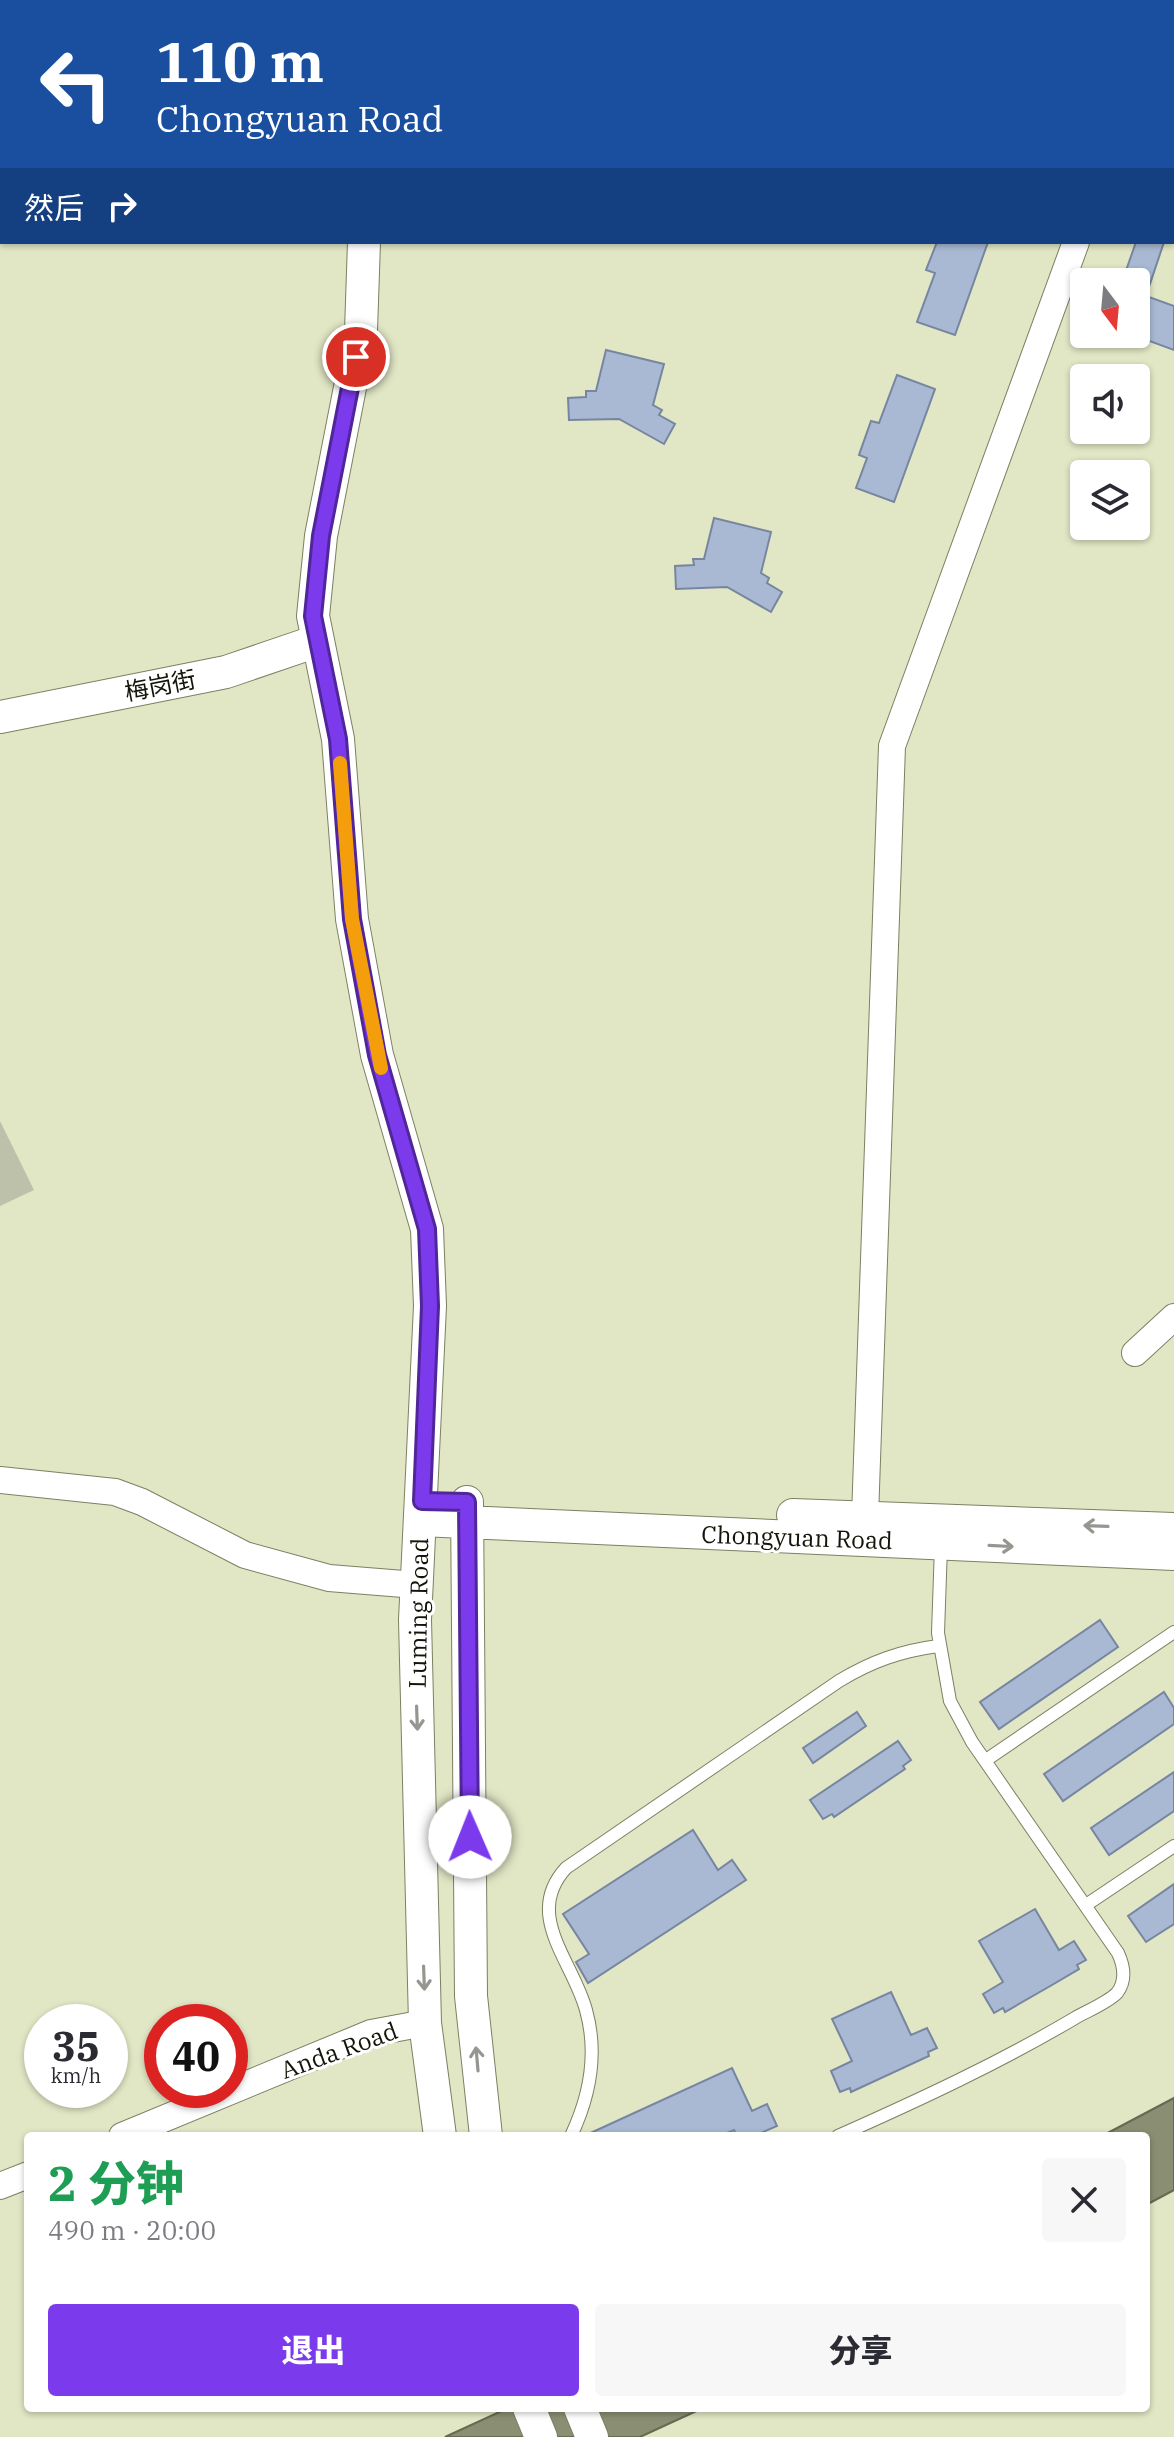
<!DOCTYPE html>
<html lang="zh">
<meta charset="utf-8">
<style>
body{margin:0;font-family:"IBM Plex Serif","Noto Sans SC",serif;background:#f7f7f7;color:#2b2b33;height:100vh;display:flex;flex-direction:column;font-size:30px;white-space:nowrap}
*{box-sizing:border-box;margin:0}
p{font-size:26px;color:#7c7c81}
.icon{flex:none;width:44px;height:44px;fill:none;stroke:currentColor;stroke-width:2;stroke-linecap:round;stroke-linejoin:round}
.map{position:relative;flex:1;overflow:hidden}
.sheet{position:absolute;left:24px;top:2132px;width:1126px;height:280px;display:flex;flex-direction:column;background:#fff;border-radius:8px;box-shadow:0 2px 6px #0004}
.sheet>*{flex:none}
.hud{position:absolute;left:0px;top:0px;width:1174px;height:244px;box-shadow:0 2px 6px #0004;background:#1a4fa0;color:#fff;overflow:hidden}
.needle{width:52px;rotate:164deg}
.tools{position:absolute;left:1070px;top:268px;display:grid;gap:16px}
.tools a{display:grid;place-items:center;width:80px;height:80px;border-radius:8px;background:#fff;box-shadow:0 2px 6px #0004;font-size:40px}
.speed{position:absolute;left:24px;top:2004px;display:flex;gap:16px;font-size:40px;font-weight:700;text-align:center}
.speed>*{display:grid;place-content:center;width:104px;height:104px;border-radius:50%;background:#fff;box-shadow:0 2px 6px #0004;line-height:1}
.speed small{font-size:20px;font-weight:400}
.speed .limit{border:12px solid #d22;background:#fff;color:#111}
.pin{position:absolute;display:grid;place-items:center;width:68px;height:68px;color:#fff;margin:-34px;border:4px solid #fff;border-radius:50%;box-shadow:0 2px 8px #0007}
.me{position:absolute;width:88px;margin:-44px;rotate:359deg;stroke-linejoin:round;filter:drop-shadow(0 0 6px #0008)}
.turn{display:flex;align-items:center;gap:28px;height:168px;padding:0 24px;font-size:36px}
.turn .icon{width:104px;height:104px;stroke-width:2.5}
.turn b{display:block;font-size:56px;line-height:68px}
.then{display:flex;align-items:center;height:76px;padding:0 24px;background:#0003;gap:16px;font-size:30px}
.round{display:grid;place-items:center;flex:none;width:84px;height:84px;border-radius:8px;background:#f7f7f7}
.headline{display:flex;align-items:center;justify-content:space-between;height:136px;padding:0 24px}
h1{font-size:48px;font-weight:800;line-height:60px;color:#1e9e55}
.button{display:flex;gap:16px;margin-top:auto;padding:16px 24px}
.button a{flex:1;height:92px;border-radius:8px;background:#7c3aed;color:#fff;font-size:32px;font-weight:800;line-height:92px;text-align:center}
.button a+a{background:#f7f7f7;color:#2b2b33}
.map>svg:first-child{display:block}
</style>
<div class="map">
<svg width="1174" height="2437" viewBox="0 0 1174 2437">
<rect width="100%" height="100%" fill="#e1e6c5"/>
<path fill="#bec1a9" d="M0 1121 34 1190 0 1206Z"/>
<path fill="#8a8e72" stroke="#666a52" stroke-width="2" d="M1174 2098V2190L1146 2205V2136H1102Z
M508 2408H703L640 2437H445Z"/>
<path fill="#a9b9d3" stroke="#7786a0" stroke-width="2" d="M937 242H988L955 335 917 322 935 273 926 270Z
M1136 242H1164L1146 296 1174 306V350L1136 336V282H1122Z
M606 350 664 364 653 405 662 410 659 415 675 424 664 444 619 419 569 420 568 398 586 397V391H596Z
M897 375 935 389 894 502 856 488 867 458 859 455 871 421 879 423Z
M714 518 771 532 761 573 769 578 767 583 782 592 771 612 727 587 676 589 675 566 694 565 693 559H704Z
M1100 1620 1118 1647 999 1729 980 1702Z
M1164 1692 1174 1708V1724L1063 1801 1044 1774Z
M857 1712 866 1726 813 1763 803 1748Z
M898 1741 911 1760 903 1766 905 1769 834 1817 832 1814 823 1819 810 1800Z
M1174 1772V1811L1109 1855 1091 1828Z
M693 1830 718 1870 732 1860 746 1880 588 1983 576 1962 589 1954 563 1914Z
M1174 1884V1924L1146 1942 1128 1916Z
M1035 1909 1059 1950 1074 1941 1086 1960 1077 1965 1079 1969 1052 1985 1005 2012 1003 2008 994 2013 983 1994 1003 1982 979 1941Z
M891 1992 911 2035 927 2028 937 2048 928 2052 929 2056 851 2092 850 2088 840 2092 831 2071 852 2061 832 2019Z
M732 2068 752 2111 767 2104 777 2126 754 2136H737L734 2130 720 2136H584Z"/>
<g fill="none" stroke-linecap="round" stroke-linejoin="round">
<defs>
<path id="service" d="M986 1760 1174 1632
M1086 1905 1174 1846
M571 2136C590 2096 598 2053 586 2010 573 1961 523 1915 566 1868L839 1681C872 1661 901 1651 938 1646
M838 2136C919 2100 999 2063 1075 2018 1087 2011 1107 2003 1117 1993 1127 1980 1124 1966 1118 1953L972 1742 950 1701 938 1633 941 1546"/>
<path id="minor" d="M85 0 92 2
M1164 2V0
M1135 1353 1174 1317
M0 1480 115 1492 142 1502 245 1555 329 1578 416 1585
M865 1517 892 746 1076 242
M122 2136 371 2033 425 2023
M0 2186 28 2175"/>
<path id="tertiary" d="M388 2 389 0
M364 242 361 331 321 536 313 616 338 739 352 919 377 1055 427 1229 430 1306 415 1620 425 2023 440 2136
M0 717 226 672 317 641
M467 1502 471 1996 486 2136
M793 1515 1174 1529
M420 1520 1174 1554
M529 2408 541 2437
M580 2408 592 2437"/>
</defs>
<use href="#service" stroke="#7c8063" stroke-width="14"/>
<use href="#minor" stroke="#7c8063" stroke-width="28"/>
<use href="#tertiary" stroke="#7c8063" stroke-width="34"/>
<use href="#service" stroke="#fff" stroke-width="12"/>
<use href="#minor" stroke="#fff" stroke-width="26"/>
<use href="#tertiary" stroke="#fff" stroke-width="32"/>
</g>
<defs><path id="oneway-shaft" d="M-6 0H5M1.5-3L5.5 0L1.5 3" fill="none" stroke-width="1.6" stroke-linecap="round" stroke-linejoin="round" transform="scale(2)"/></defs>
<g stroke="#959690">
<use href="#oneway-shaft" transform="translate(1096 1526) rotate(-178)"/>
<use href="#oneway-shaft" transform="translate(1001 1546) rotate(3)"/>
<use href="#oneway-shaft" transform="translate(417 1718) rotate(88)"/>
<use href="#oneway-shaft" transform="translate(424 1978) rotate(88)"/>
<use href="#oneway-shaft" transform="translate(477 2059) rotate(-95)"/>
</g>
<g fill="none" stroke-linecap="round" stroke-linejoin="round">
<defs>
<path id="route" d="M356 357 321 536 313 616 338 739 352 919 377 1055 427 1229 430 1306 422 1501 467 1502 470 1837"/>
</defs>
<use href="#route" stroke="#51269a" stroke-width="20"/>
<use href="#route" stroke="#7c3aed" stroke-width="14"/>
<path stroke="#f59e0b" stroke-width="14" d="M340 763 352 919 381 1068"/>
</g>
<g text-anchor="middle" dominant-baseline="central" stroke-width="6" stroke-linejoin="round" paint-order="stroke">
<g font-size="24" fill="#131509" stroke="#fff">
<text transform="translate(160 685) rotate(-11)">梅岗街</text>
<text transform="translate(797 1537) rotate(2)">Chongyuan Road</text>
<text transform="translate(418 1613) rotate(-89)">Luming Road</text>
<text transform="translate(339 2050) rotate(-20)">Anda Road</text>
</g>
</g>
</svg>
<div class="tools">
<a><svg class="needle" viewBox="-14 -14 28 28"><path d="M0-13l5 13h-10z" fill="#e53935"/><path d="M0 13l5-13h-10z" fill="#7c7c81"/></svg></a>
<a><svg class="icon" aria-label="sound" viewBox="0 0 24 24"><path d="M4 9h4l5-4v14l-5-4H4zM17 9q2 3 0 6"/></svg></a>
<a><svg class="icon" aria-label="layers" viewBox="0 0 24 24"><path d="M12 4l9 5-9 5-9-5zM3 14l9 5 9-5"/></svg></a>
</div>
<div class="speed"><div>35<small>km/h</small></div><div class="limit">40</div></div>
<div class="pin" style="left:356px;top:357px;background:#d93025"><svg class="icon" aria-label="arrive" viewBox="0 0 24 24"><path d="M6 21V4h12l-3 4 3 4H6"/></svg></div>
<svg class="me" style="left:470px;top:1837px" viewBox="-20 -20 40 40"><circle r="19" fill="#fff"/><path d="M0-13L10 11 0 6-10 11z" fill="#7c3aed"/></svg>
<div class="hud">
<div class="turn"><svg class="icon" aria-label="left" viewBox="0 0 24 24"><path d="M17 20v-9H6M10 6l-5 5 5 5"/></svg><div><b>110 m</b>Chongyuan Road</div></div>
<div class="then">然后<svg class="icon" aria-label="right" viewBox="0 0 24 24"><path d="M7 20v-9h11M14 6l5 5-5 5"/></svg></div>
</div>
<section class="sheet">
<div class="headline"><div><h1>2 分钟</h1><p>490 m · 20:00</p></div><a class="round"><svg class="icon" aria-label="close" viewBox="0 0 24 24"><path d="M6 6l12 12M18 6L6 18"/></svg></a></div>
<div class="button"><a>退出</a><a>分享</a></div>
</section>
</div>
